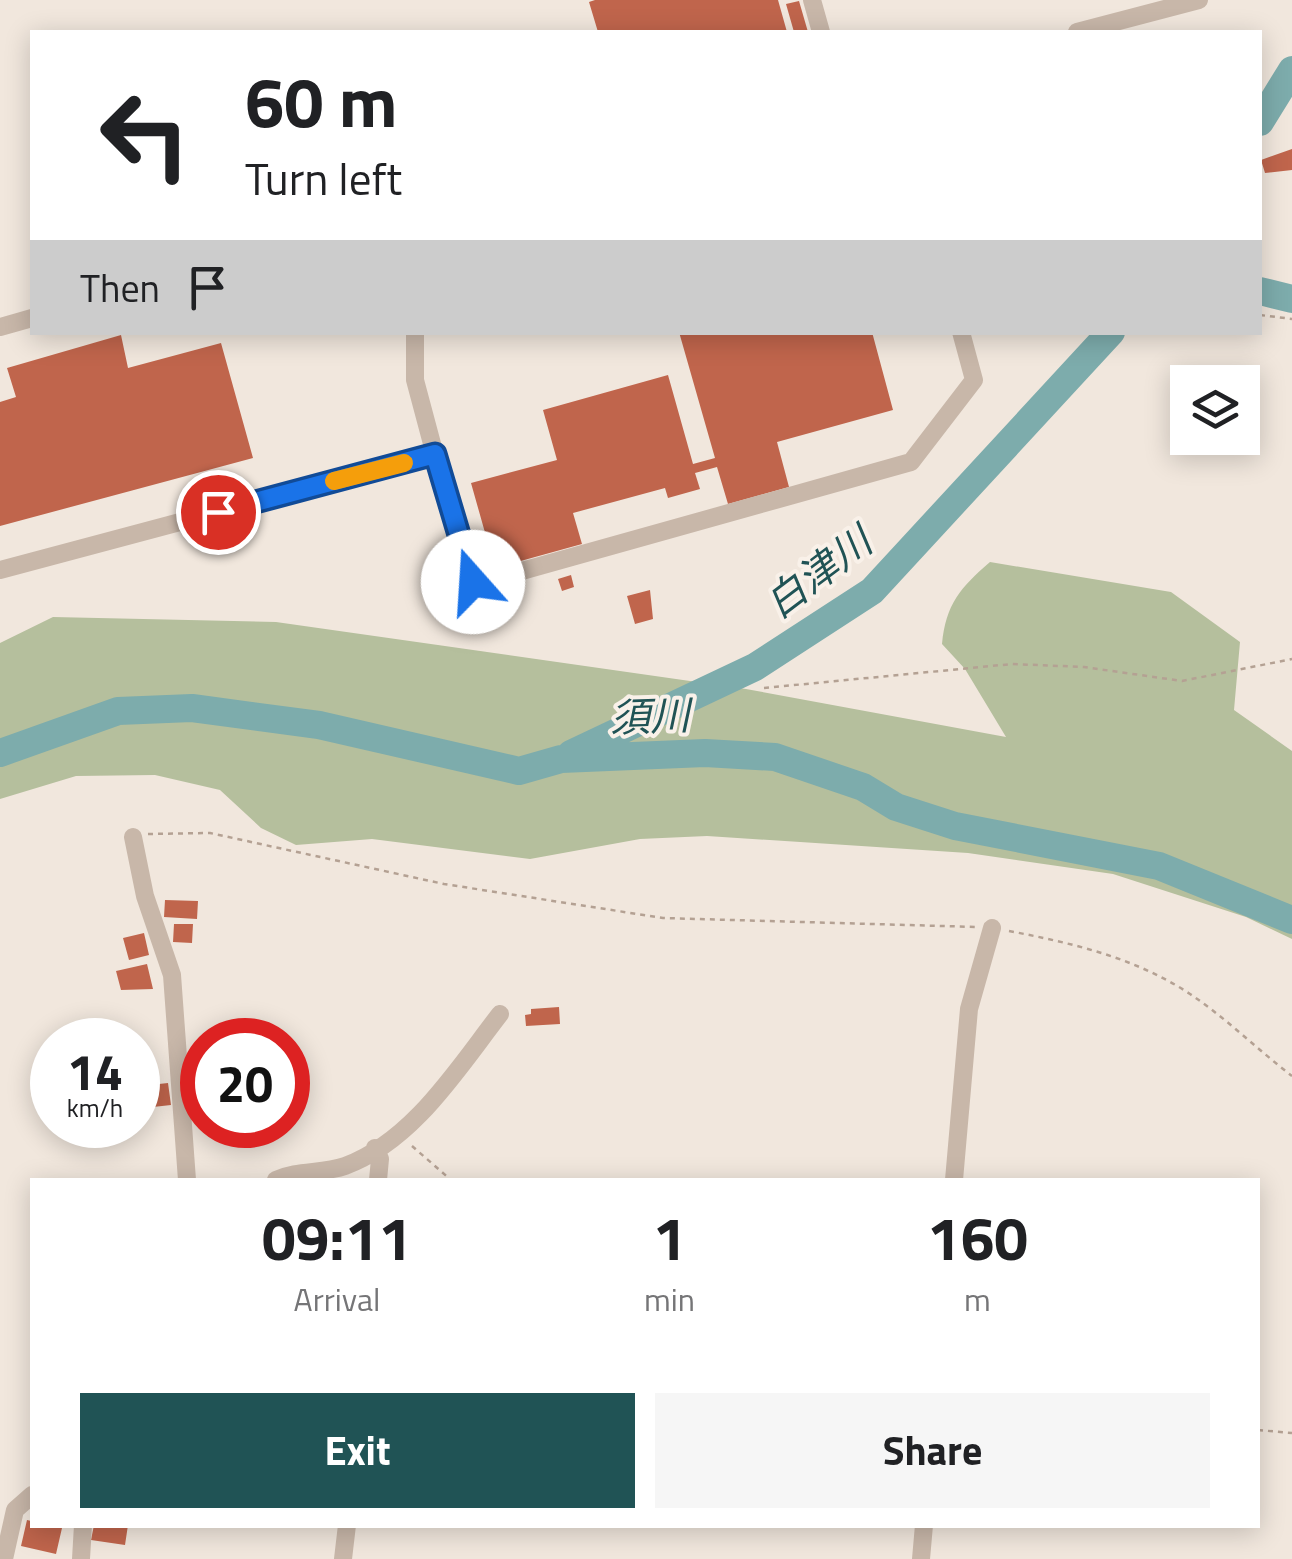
<!DOCTYPE html>
<meta charset="utf-8">
<style>
body{margin:0;font-family:"Titillium Web","Noto Sans JP",sans-serif;background:#f6f6f6;color:#202124;height:100vh;display:flex;flex-direction:column;font-size:38px;white-space:nowrap}
*{box-sizing:border-box;margin:0}
p{font-size:32px;color:#757577}
.icon{flex:none;width:55px;height:55px;fill:none;stroke:currentColor;stroke-width:2;stroke-linecap:round;stroke-linejoin:round}
.map{position:relative;flex:1;overflow:hidden}
.panel{position:absolute;left:30px;top:1178px;width:1230px;height:350px;display:flex;flex-direction:column;background:#fff;border-radius:0px;box-shadow:0 5px 25px #0003}
.panel>*{flex:none}
.guide{position:absolute;left:30px;top:30px;width:1232px;height:305px;border-radius:0px;box-shadow:0 5px 25px #0003;background:#fff;color:#202124;overflow:hidden}
.controls{position:absolute;left:1170px;top:365px;display:grid;gap:20px}
.controls a{display:grid;place-items:center;width:90px;height:90px;border-radius:0px;background:#fff;box-shadow:0 5px 25px #0003;font-size:50px}
.speed{position:absolute;left:30px;top:1018px;display:flex;gap:20px;font-size:50px;font-weight:700;text-align:center}
.speed>*{display:grid;place-content:center;width:130px;height:130px;border-radius:50%;background:#fff;box-shadow:0 5px 25px #0003;line-height:1}
.speed small{font-size:25px;font-weight:400}
.speed .limit{border:15px solid #d22;background:#fff;color:#111}
.pin{position:absolute;display:grid;place-items:center;width:85px;height:85px;color:#fff;margin:-42px;border:5px solid #fff;border-radius:50%;box-shadow:0 2px 10px #0007}
.me{position:absolute;width:110px;margin:-55px;rotate:341deg;stroke-linejoin:round;filter:drop-shadow(0 0 8px #0008)}
.turn{display:flex;align-items:center;gap:35px;height:210px;padding:0 50px;font-size:45px}
.turn .icon{width:130px;height:130px;stroke-width:2.5}
.turn b{display:block;font-size:70px;line-height:85px}
.then{display:flex;align-items:center;height:95px;padding:0 50px;background:#0003;gap:20px;font-size:38px}
.eta{display:flex;justify-content:space-evenly;align-items:center;height:170px;text-align:center}
.eta b{font-size:60px;font-weight:700;line-height:70px}
.primary-button{display:flex;gap:20px;margin-top:auto;padding:20px 50px}
.primary-button a{flex:1;height:115px;border-radius:0px;background:#205355;color:#fff;font-size:40px;font-weight:700;line-height:115px;text-align:center}
.primary-button a+a{background:#f6f6f6;color:#202124}
.map>svg:first-child{display:block}
</style>
<div class="map">
<svg width="1292" height="1559" viewBox="0 0 1292 1559">
<rect width="100%" height="100%" fill="#f1e7dd"/>
<path fill="#b5bf9d" d="M990 562 1171 592 1240 642 1234 710 1292 751V939L1246 917 1113 874 968 853 707 836 640 839 530 859 372 839 296 845 261 828 220 790 155 775 76 776 0 799V643L53 617 276 622 746 689 1006 737 965 669 942 644C946 604 960 588 990 562Z"/>
<g fill="none" stroke-linecap="round" stroke-linejoin="round">
<path stroke="#7dacac" stroke-width="28" d="M1260 122 1292 70
M1260 291 1292 299
M0 753 118 711 192 708 319 725 519 771 561 759 705 753 775 757 863 787 896 807 955 826 1159 866 1292 920
M571 754 755 667 872 591 1111 332"/>
</g>
<path fill="#c0654c" d="M595 0H778L787 32H598L589 2Z
M799 1 808 32H794L786 4Z
M1292 149V170L1265 173 1261 160Z
M679 332H872L893 410 777 442 789 487 728 504 717 467 695 473 700 489 668 498 665 488 573 513 582 544 495 568 471 483 557 460 543 410 668 375 693 464 715 458Z
M121 335 128 368 221 343 253 458 0 526V402L16 397 7 368Z
M571 575 574 587 562 591 558 579Z
M650 590 653 619 635 624 627 596Z
M165 900 198 901 197 919 164 917Z
M174 924H193L192 943 173 942Z
M144 933 149 955 129 960 123 938Z
M147 964 153 989 121 990 116 971Z
M559 1007 560 1024 526 1026 525 1015 531 1014V1009Z
M168 1083 171 1105 144 1108 141 1086Z
M27 1520 62 1528 56 1554 21 1546Z
M94 1525H128L125 1545 91 1540Z"/>
<g fill="none" stroke-linecap="round" stroke-linejoin="round">
<path stroke="#b4a193" stroke-width="2.5" stroke-dasharray="5 5" stroke-linecap="butt" d="M1260 315 1292 319
M764 688 1012 664 1084 667 1182 681 1292 659
M148 834 210 833 444 884 663 918 977 927
M1009 931C1072 943 1136 958 1190 994 1226 1018 1258 1050 1292 1076
M412 1146 451 1180
M1258 1430 1292 1433"/>
<path stroke="#c8b7a9" stroke-width="18" d="M812 0 821 32
M1077 32 1199 0
M0 327 32 318
M415 332V380L467 575 479 583 911 462 974 380 961 332
M0 570 435 454
M133 837 145 896 172 975 187 1180
M375 1148 380 1159 378 1180
M276 1180C298 1170 322 1174 345 1166 413 1141 458 1068 500 1014
M954 1180 969 1009 992 928
M4 1559 15 1510 32 1495
M81 1559 83 1525
M343 1559 347 1525
M921 1559 924 1525"/>
</g>
<g fill="none" stroke-linecap="round" stroke-linejoin="round">
<defs>
<path id="route" d="M218 512 435 454 473 582"/>
</defs>
<use href="#route" stroke="#114b97" stroke-width="25"/>
<use href="#route" stroke="#1a73e8" stroke-width="18"/>
<path stroke="#f59e0b" stroke-width="18" d="M334 481 404 463"/>
</g>
<g text-anchor="middle" dominant-baseline="central" stroke-width="8" stroke-linejoin="round" paint-order="stroke">
<g font-size="40" font-style="italic" fill="#205355" stroke="#f9f1e9">
<text transform="translate(818 572) rotate(-37)">白津川</text>
<text transform="translate(650 716) rotate(-2)">須川</text>
</g>
</g>
</svg>
<div class="controls">
<a><svg class="icon" aria-label="layers" viewBox="0 0 24 24"><path d="M12 4l9 5-9 5-9-5zM3 14l9 5 9-5"/></svg></a>
</div>
<div class="speed"><div>14<small>km/h</small></div><div class="limit">20</div></div>
<div class="pin" style="left:218px;top:512px;background:#d93025"><svg class="icon" aria-label="arrive" viewBox="0 0 24 24"><path d="M6 21V4h12l-3 4 3 4H6"/></svg></div>
<svg class="me" style="left:473px;top:582px" viewBox="-20 -20 40 40"><circle r="19" fill="#fff"/><path d="M0-13L10 11 0 6-10 11z" fill="#1a73e8"/></svg>
<div class="guide">
<div class="turn"><svg class="icon" aria-label="left" viewBox="0 0 24 24"><path d="M17 20v-9H6M10 6l-5 5 5 5"/></svg><div><b>60 m</b>Turn left</div></div>
<div class="then">Then<svg class="icon" aria-label="arrive" viewBox="0 0 24 24"><path d="M6 21V4h12l-3 4 3 4H6"/></svg></div>
</div>
<section class="panel">
<div class="eta">
<div><b>09:11</b><p>Arrival</p></div>
<div><b>1</b><p>min</p></div>
<div><b>160</b><p>m</p></div>
</div>
<div class="primary-button"><a>Exit</a><a>Share</a></div>
</section>
</div>
